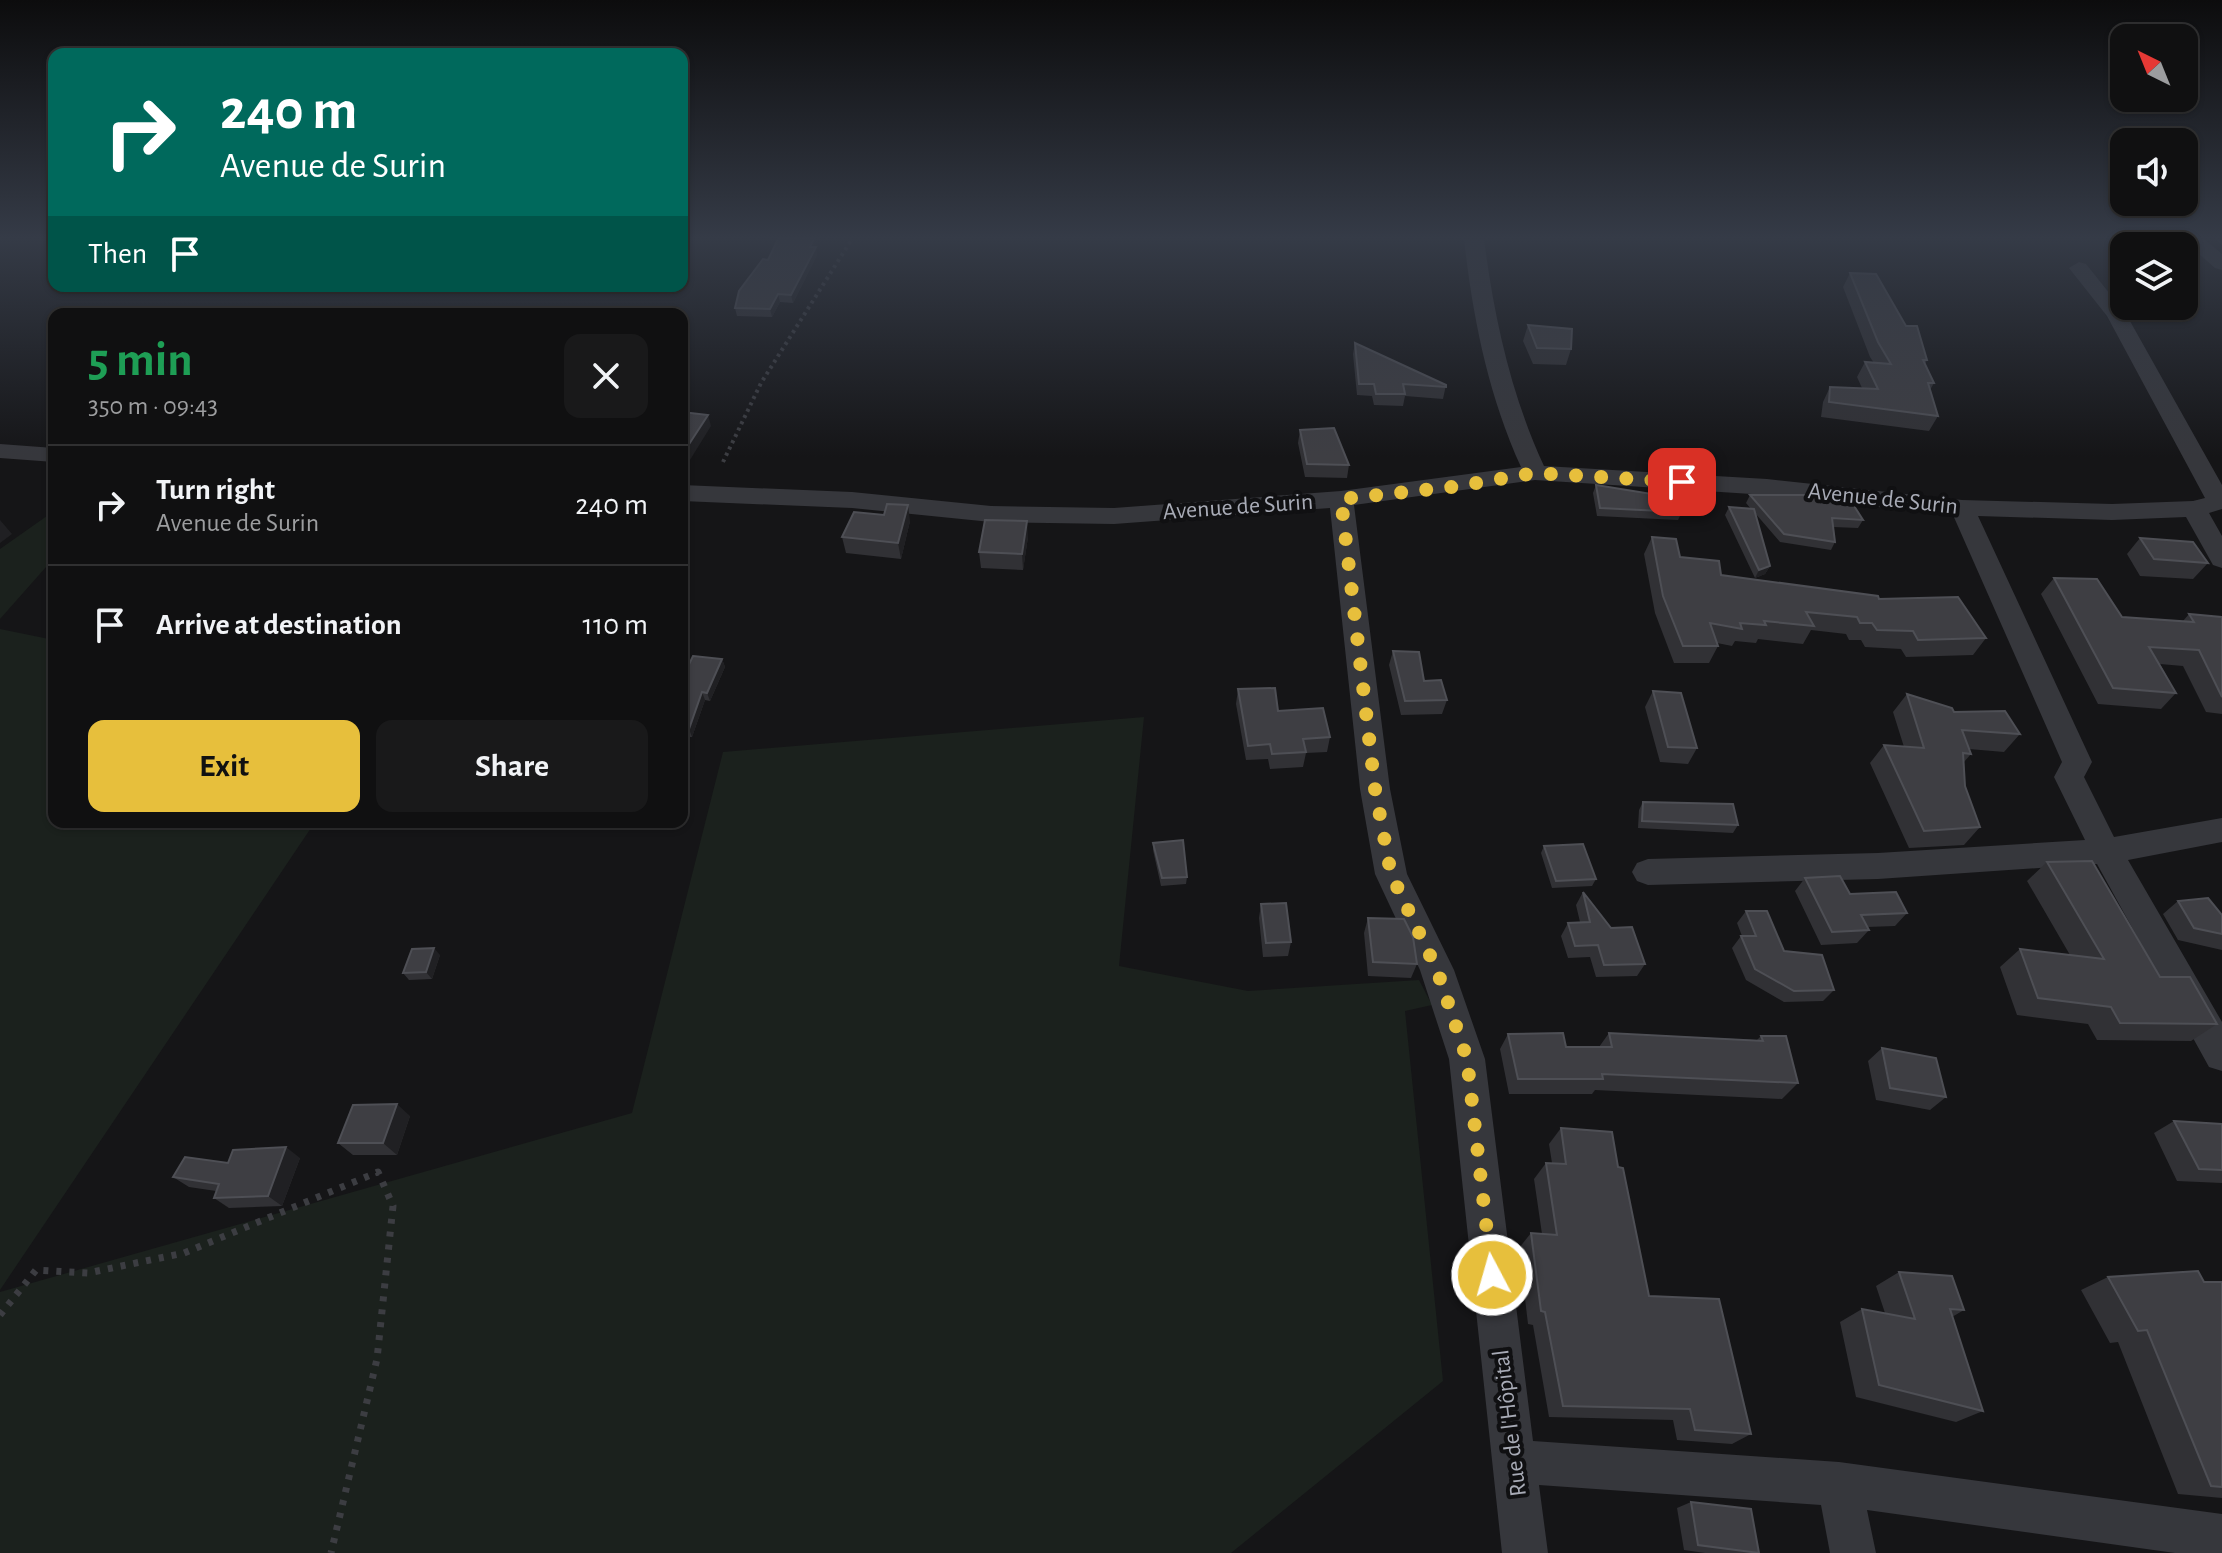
<!DOCTYPE html>
<meta charset="utf-8">
<style>
body{margin:0;font-family:"Alegreya Sans",sans-serif;background:#19191a;color:#f1f3f6;height:100vh;display:flex;flex-direction:column;font-size:30px;white-space:nowrap}
*{box-sizing:border-box;margin:0}
p{font-size:26px;color:#9c9d9f}
.icon{flex:none;width:44px;height:44px;fill:none;stroke:currentColor;stroke-width:2;stroke-linecap:round;stroke-linejoin:round}
.map{position:relative;flex:1;overflow:hidden}
.panel{position:absolute;left:48px;top:308px;width:640px;height:520px;display:flex;flex-direction:column;background:#101011;border-radius:16px;box-shadow:0 2px 6px #0004,0 0 0 2px #303031}
.panel>*{flex:none}
.top-card{position:absolute;left:48px;top:48px;width:640px;height:244px;border-radius:16px;box-shadow:0 2px 6px #0004,0 0 0 2px #303031;background:#00695c;color:#fff;overflow:hidden}
.needle{width:52px;rotate:317deg}
.controls{position:absolute;left:2110px;top:24px;display:grid;gap:16px}
.controls a{display:grid;place-items:center;width:88px;height:88px;border-radius:16px;background:#101011;box-shadow:0 2px 6px #0004,0 0 0 2px #303031;font-size:40px}
.pin{position:absolute;display:grid;place-items:center;width:68px;height:68px;color:#fff;margin:-34px;border-radius:16px;box-shadow:0 4px 12px #0006}
.me{position:absolute;width:88px;margin:-44px;rotate:354deg;stroke-linejoin:round;filter:drop-shadow(0 0 6px #0008)}
.turn{display:flex;align-items:center;gap:28px;height:168px;padding:0 40px;font-size:36px}
.turn .icon{width:104px;height:104px;stroke-width:2.5}
.turn b{display:block;font-size:56px;line-height:68px}
.then{display:flex;align-items:center;height:76px;padding:0 40px;background:#0003;gap:16px;font-size:30px}
.round{display:grid;place-items:center;flex:none;width:84px;height:84px;border-radius:16px;background:#19191a}
.overview{display:flex;align-items:center;justify-content:space-between;height:136px;padding:0 40px}
h1{font-size:48px;font-weight:700;line-height:60px;color:#1e9e55}
.button{display:flex;gap:16px;margin-top:auto;padding:16px 40px}
.button a{flex:1;height:92px;border-radius:16px;background:#e7bf3c;color:#111;font-size:32px;font-weight:700;line-height:92px;text-align:center}
.button a+a{background:#19191a;color:#f1f3f6}
ul{padding:0;list-style:none}
li{display:flex;align-items:center;gap:24px;height:120px;padding:0 40px;border-top:2px solid #303031}
li div{flex:1}
li b{display:block;font-size:30px}
li em{font-style:normal}
.map>svg:first-child{display:block}
</style>
<div class="map">
<svg width="2222" height="1553" viewBox="0 0 2222 1553">
<rect width="100%" height="100%" fill="#151517"/>
<path fill="#1b211d" d="M54 511V558L0 619V549Z
M0 629 54 640V822H315L0 1290Z
M1144 717 1119 966 1248 991 1419 980 1432 1005 1405 1011 1443 1381 1231 1553H0V1292L632 1113 723 752Z"/>
<g fill="none" stroke-linecap="round" stroke-linejoin="round">
<path stroke="#3c3d42" stroke-width="4" stroke-dasharray="3 4" stroke-linecap="butt" d="M723 462 761 383 852 239"/>
<path stroke="#3c3d42" stroke-width="7" stroke-dasharray="5 8" stroke-linecap="butt" d="M0 1315 36 1270 88 1273 184 1253 378 1172 393 1206 377 1359 331 1553"/>
<path fill="#36373c" fill-rule="evenodd" d="M1464 239H1484C1494 317 1511 395 1544 466L1767 479 1962 500 2112 504 2193 501 2205 498 2107 316 2069 268 2079 262 2086 264 2126 314 2222 485V509L2209 513 2222 536V568L2213 565 2186 517 2112 520 1978 516 2092 762 2084 777 2114 837 2222 818V842L2128 860 2222 1022V1071L2209 1067 2097 864 1878 879 1648 885 1637 881 1632 872 1637 863 1648 859 1878 853 2085 840 2054 777 2062 762 1953 515 1767 495 1535 480 1354 505 1390 789 1407 874 1454 970 1485 1059 1533 1441 1839 1462 2222 1514V1553H2175L1867 1510 1876 1553H1830L1821 1505 1539 1485 1548 1553H1502L1449 1059 1420 970 1375 874 1360 789 1330 508 1114 524 991 522 852 508 682 501V485L852 492 991 506 1114 508 1341 491 1521 467C1488 394 1473 319 1464 239Z
M2182 239H2204L2222 254V270L2215 268Z
M0 444 54 448V462L0 458Z"/>
</g>
<path fill="#313135" d="M2215 239H2222V245Z
M815 247 817 255 793 303 780 302 772 317 737 316 735 308 768 260Z
M1850 273 1906 326 1927 360 1925 364 1934 383 1930 390 1938 416 1929 431 1821 417 1823 402 1830 387 1862 388 1857 377 1865 362 1874 363 1870 357 1843 287Z
M1528 325 1571 349 1566 365 1533 364 1523 341Z
M1355 343 1446 385 1443 399 1405 396 1403 406 1374 405 1372 396 1357 395 1353 354Z
M1300 430 1349 465 1347 478 1305 477 1298 443Z
M1596 485 1682 512 1678 520 1597 516 1593 493Z
M1750 495 1863 520 1858 528 1833 527 1835 542 1831 550 1780 542 1755 513 1770 566 1765 574 1755 578 1725 515 1729 507 1751 509 1746 503Z
M910 521 901 559 846 553 842 537Z
M1028 537 1023 570 981 568 979 552Z
M1652 537 1680 557 1721 575 1879 599 1986 638 1973 655 1906 657 1901 649 1865 647 1861 640H1849L1846 634 1811 630 1803 644 1758 639 1756 643 1735 641 1732 646 1717 643 1718 646 1709 663H1674L1655 613 1644 554Z
M2140 538 2208 563 2193 579 2140 576 2127 554Z
M2054 578 2122 617 2183 621 2189 614 2222 617V714L2206 712 2183 666 2160 664 2176 693 2161 709 2098 704 2041 594Z
M1393 651 1447 700 1442 714 1401 715 1389 665Z
M722 659 725 667 710 701 705 700 692 737H682V679Z
M1238 689 1278 711 1330 737 1327 752 1306 753 1303 767 1270 769 1268 759 1246 760 1236 704Z
M1653 691 1697 748 1688 764 1660 762 1645 707Z
M1907 694 1954 712 2020 734 2004 752 1969 749 1971 754 1964 762 1965 786 1980 827 1964 845 1909 848 1870 763 1884 745 1904 747 1893 712Z
M1643 802 1738 825 1733 833 1638 828 1639 810Z
M1153 843 1187 877 1186 884 1161 886 1153 850Z
M1544 846 1596 879 1592 886 1552 888 1541 853Z
M2047 862 2160 977 2217 1024 2191 1041 2097 1040 2088 1024 2017 1015 2000 967 2020 949 2070 955 2027 881Z
M1805 878 1850 894 1907 913 1895 926 1867 927 1869 930 1857 943 1821 945 1795 891Z
M1583 892 1611 928 1645 964 1637 976 1596 977 1590 957 1568 958 1561 936 1568 923 1580 922 1576 905Z
M2178 901 2222 915V950L2178 940 2163 914Z
M1261 904 1291 942 1288 956 1263 957 1259 918Z
M1746 911 1784 951 1834 990 1823 1001 1784 1002 1746 980 1732 948 1741 936H1742L1737 923Z
M1368 918 1417 964 1411 978 1368 976 1364 933Z
M440 955 432 979 409 980 403 973Z
M1609 1033 1757 1040 1761 1036 1798 1083 1782 1099 1595 1090 1592 1094H1509L1500 1049 1508 1034 1566 1047H1599Z
M1882 1048 1946 1097 1930 1110 1876 1100 1868 1061Z
M410 1116 397 1155H353L338 1143Z
M2174 1121 2222 1124V1183L2177 1181 2154 1133Z
M1561 1128 1618 1167 1649 1296 1751 1434 1732 1444 1677 1440 1673 1420 1549 1417 1533 1325 1528 1324 1519 1248 1531 1233 1542 1234 1534 1179 1546 1163H1552L1549 1144Z
M300 1158 282 1206 229 1208 214 1198 216 1191 189 1187 173 1177 228 1163Z
M1899 1272 1964 1310 1952 1317 1983 1411 1956 1422 1856 1397 1840 1322 1862 1309 1885 1313 1876 1286Z
M2108 1277 2222 1282V1498L2178 1494 2118 1342 2110 1343 2081 1290Z
M1691 1502 1759 1553H1705L1684 1550 1677 1508Z"/>
<path fill="#202023" d="M814 239H819L811 254 810 247Z
M816 247 817 255 793 303 791 295Z
M778 294 780 302 772 317 770 309Z
M708 415 711 426 685 468 682 455Z
M908 505 910 521 901 559 898 543Z
M0 520 12 534 0 543Z
M1027 521 1028 537 1023 570 1022 554Z
M1770 566 1765 574 1755 578 1759 570Z
M722 659 725 667 710 701 707 693Z
M702 692 705 700 692 737 689 729Z
M434 948 440 955 432 979 426 972Z
M397 1104 410 1116 397 1155 383 1143Z
M286 1147 300 1158 282 1206 268 1196Z"/>
<path fill="#3e3e43" stroke="#4e4f55" stroke-width="2" d="M778 239H814L810 247H816L791 295 778 294 770 309 735 308 739 291 763 259 768 260Z
M1850 273 1876 274 1906 326H1917L1927 360H1923L1934 383H1928L1938 416 1829 402 1830 387 1878 389 1865 362 1891 364 1878 342Z
M1528 325 1572 329 1571 349 1537 348Z
M1355 343 1446 385V387L1403 384 1405 394H1376L1374 384H1359Z
M682 412 708 415 682 455Z
M1334 428 1349 465 1307 464 1300 430Z
M1596 485 1683 499 1682 512 1600 508Z
M1750 495H1817L1849 498 1863 520 1832 518 1835 542 1784 534Z
M887 504 908 505 898 543 842 537 854 512 884 515Z
M1729 507 1754 509 1770 566 1759 570Z
M985 520 1027 521 1022 554 979 552Z
M1652 537 1676 539 1680 557 1719 561 1721 575 1878 596 1879 599 1958 597 1986 638 1918 640 1913 631 1877 630 1872 623H1860L1857 617 1806 612 1814 626 1764 621 1766 625 1740 623 1742 629 1710 623 1718 646H1683L1663 596Z
M2140 538 2193 542 2208 563 2154 559Z
M2054 578 2097 579 2122 617 2194 622 2189 614 2222 617V697L2199 650 2149 647 2176 693 2113 688Z
M1393 651 1419 652 1424 681 1441 680 1447 700 1405 701Z
M693 656 722 659 707 693 702 692 689 729H682V679Z
M1275 688 1278 711 1323 708 1330 737 1303 739 1306 752 1272 754 1270 744 1248 746 1238 689Z
M1653 691 1681 693 1697 748 1668 747Z
M1907 694 1952 708 1954 712 2005 711 2020 734 1962 730 1971 754 1963 753 1965 786 1980 827 1924 831 1884 745 1924 748Z
M1643 802 1733 804 1738 825 1642 821Z
M1183 840 1187 877 1162 878 1153 843Z
M1583 844 1596 879 1556 881 1544 846Z
M2092 861 2160 977H2190L2217 1024 2120 1023 2111 1007 2038 998 2020 949 2104 959 2047 862Z
M1840 876 1850 894 1896 892 1907 913 1861 915 1869 930 1832 932 1805 878Z
M1583 892 1611 928 1632 927 1645 964 1604 965 1598 945 1575 946 1568 923 1590 922Z
M2208 898 2222 915V934L2194 928 2178 901Z
M1286 903 1291 942 1266 943 1261 904Z
M1746 911H1767L1784 951 1822 955 1834 990 1794 991 1755 969 1741 936H1756Z
M1368 918 1404 919 1413 937 1417 964 1373 962Z
M434 948 426 972 403 973 412 949Z
M1563 1033 1566 1047H1612L1609 1033 1763 1041 1761 1036H1786L1798 1083 1602 1074 1603 1079H1518L1508 1034Z
M1882 1048 1936 1058 1946 1097 1890 1088Z
M397 1104 383 1143H338L353 1105Z
M2174 1121 2222 1124V1170L2199 1169Z
M1561 1128 1612 1132 1618 1167 1623 1168 1649 1296 1719 1299 1751 1434 1695 1430 1690 1409 1563 1406 1545 1312 1541 1311 1531 1233 1557 1235 1546 1163 1566 1164Z
M286 1147 268 1196 214 1198 219 1184 173 1177 185 1157 228 1163 233 1150Z
M2198 1271 2204 1282H2222V1487L2211 1486 2147 1330 2138 1331 2108 1277Z
M1899 1272 1952 1276 1964 1310 1950 1309 1983 1411 1879 1385 1862 1309 1915 1319Z
M1691 1502 1751 1509 1759 1553 1698 1545Z"/>
<linearGradient id="sky" x2="0" y2="1"><stop stop-color="#0c0c0d"/><stop offset="0.52" stop-color="#353b47"/><stop offset="1" stop-color="#353b47" stop-opacity="0"/></linearGradient>
<rect width="2222" height="457" fill="url(#sky)"/>
<g fill="none" stroke-linecap="round" stroke-linejoin="round">
<path stroke="#e7bf3c" stroke-width="14" stroke-dasharray="0 25.2" d="M1492 1275 1467 1059 1437 970 1391 874 1375 789 1341 499 1452 487 1535 473 1682 482"/>
</g>
<g text-anchor="middle" dominant-baseline="central" stroke-width="8" stroke-linejoin="round" paint-order="stroke">
<g font-size="24" fill="#a8abb6" stroke="#101012">
<text transform="translate(1883 499) rotate(6)">Avenue de Surin</text>
<text transform="translate(1238 507) rotate(-4)">Avenue de Surin</text>
<text transform="translate(1510 1423) rotate(-97)">Rue de l'Hôpital</text>
</g>
</g>
</svg>
<div class="controls">
<a><svg class="needle" viewBox="-14 -14 28 28"><path d="M0-13l5 13h-10z" fill="#e53935"/><path d="M0 13l5-13h-10z" fill="#9c9d9f"/></svg></a>
<a><svg class="icon" aria-label="sound" viewBox="0 0 24 24"><path d="M4 9h4l5-4v14l-5-4H4zM17 9q2 3 0 6"/></svg></a>
<a><svg class="icon" aria-label="layers" viewBox="0 0 24 24"><path d="M12 4l9 5-9 5-9-5zM3 14l9 5 9-5"/></svg></a>
</div>
<div class="pin" style="left:1682px;top:482px;background:#d93025"><svg class="icon" aria-label="arrive" viewBox="0 0 24 24"><path d="M6 21V4h12l-3 4 3 4H6"/></svg></div>
<svg class="me" style="left:1492px;top:1275px" viewBox="-20 -20 40 40"><circle r="17" fill="#e7bf3c" stroke="#fff" stroke-width="3"/><path d="M0-11L8 9 0 5-8 9z" fill="#fff"/></svg>
<div class="top-card">
<div class="turn"><svg class="icon" aria-label="right" viewBox="0 0 24 24"><path d="M7 20v-9h11M14 6l5 5-5 5"/></svg><div><b>240 m</b>Avenue de Surin</div></div>
<div class="then">Then<svg class="icon" aria-label="arrive" viewBox="0 0 24 24"><path d="M6 21V4h12l-3 4 3 4H6"/></svg></div>
</div>
<section class="panel">
<div class="overview"><div><h1>5 min</h1><p>350 m · 09:43</p></div><a class="round"><svg class="icon" aria-label="close" viewBox="0 0 24 24"><path d="M6 6l12 12M18 6L6 18"/></svg></a></div>
<ul>
<li><svg class="icon" aria-label="right" viewBox="0 0 24 24"><path d="M7 20v-9h11M14 6l5 5-5 5"/></svg><div><b>Turn right</b><p>Avenue de Surin</p></div><em>240 m</em></li>
<li><svg class="icon" aria-label="arrive" viewBox="0 0 24 24"><path d="M6 21V4h12l-3 4 3 4H6"/></svg><div><b>Arrive at destination</b></div><em>110 m</em></li>
</ul>
<div class="button"><a>Exit</a><a>Share</a></div>
</section>
</div>
